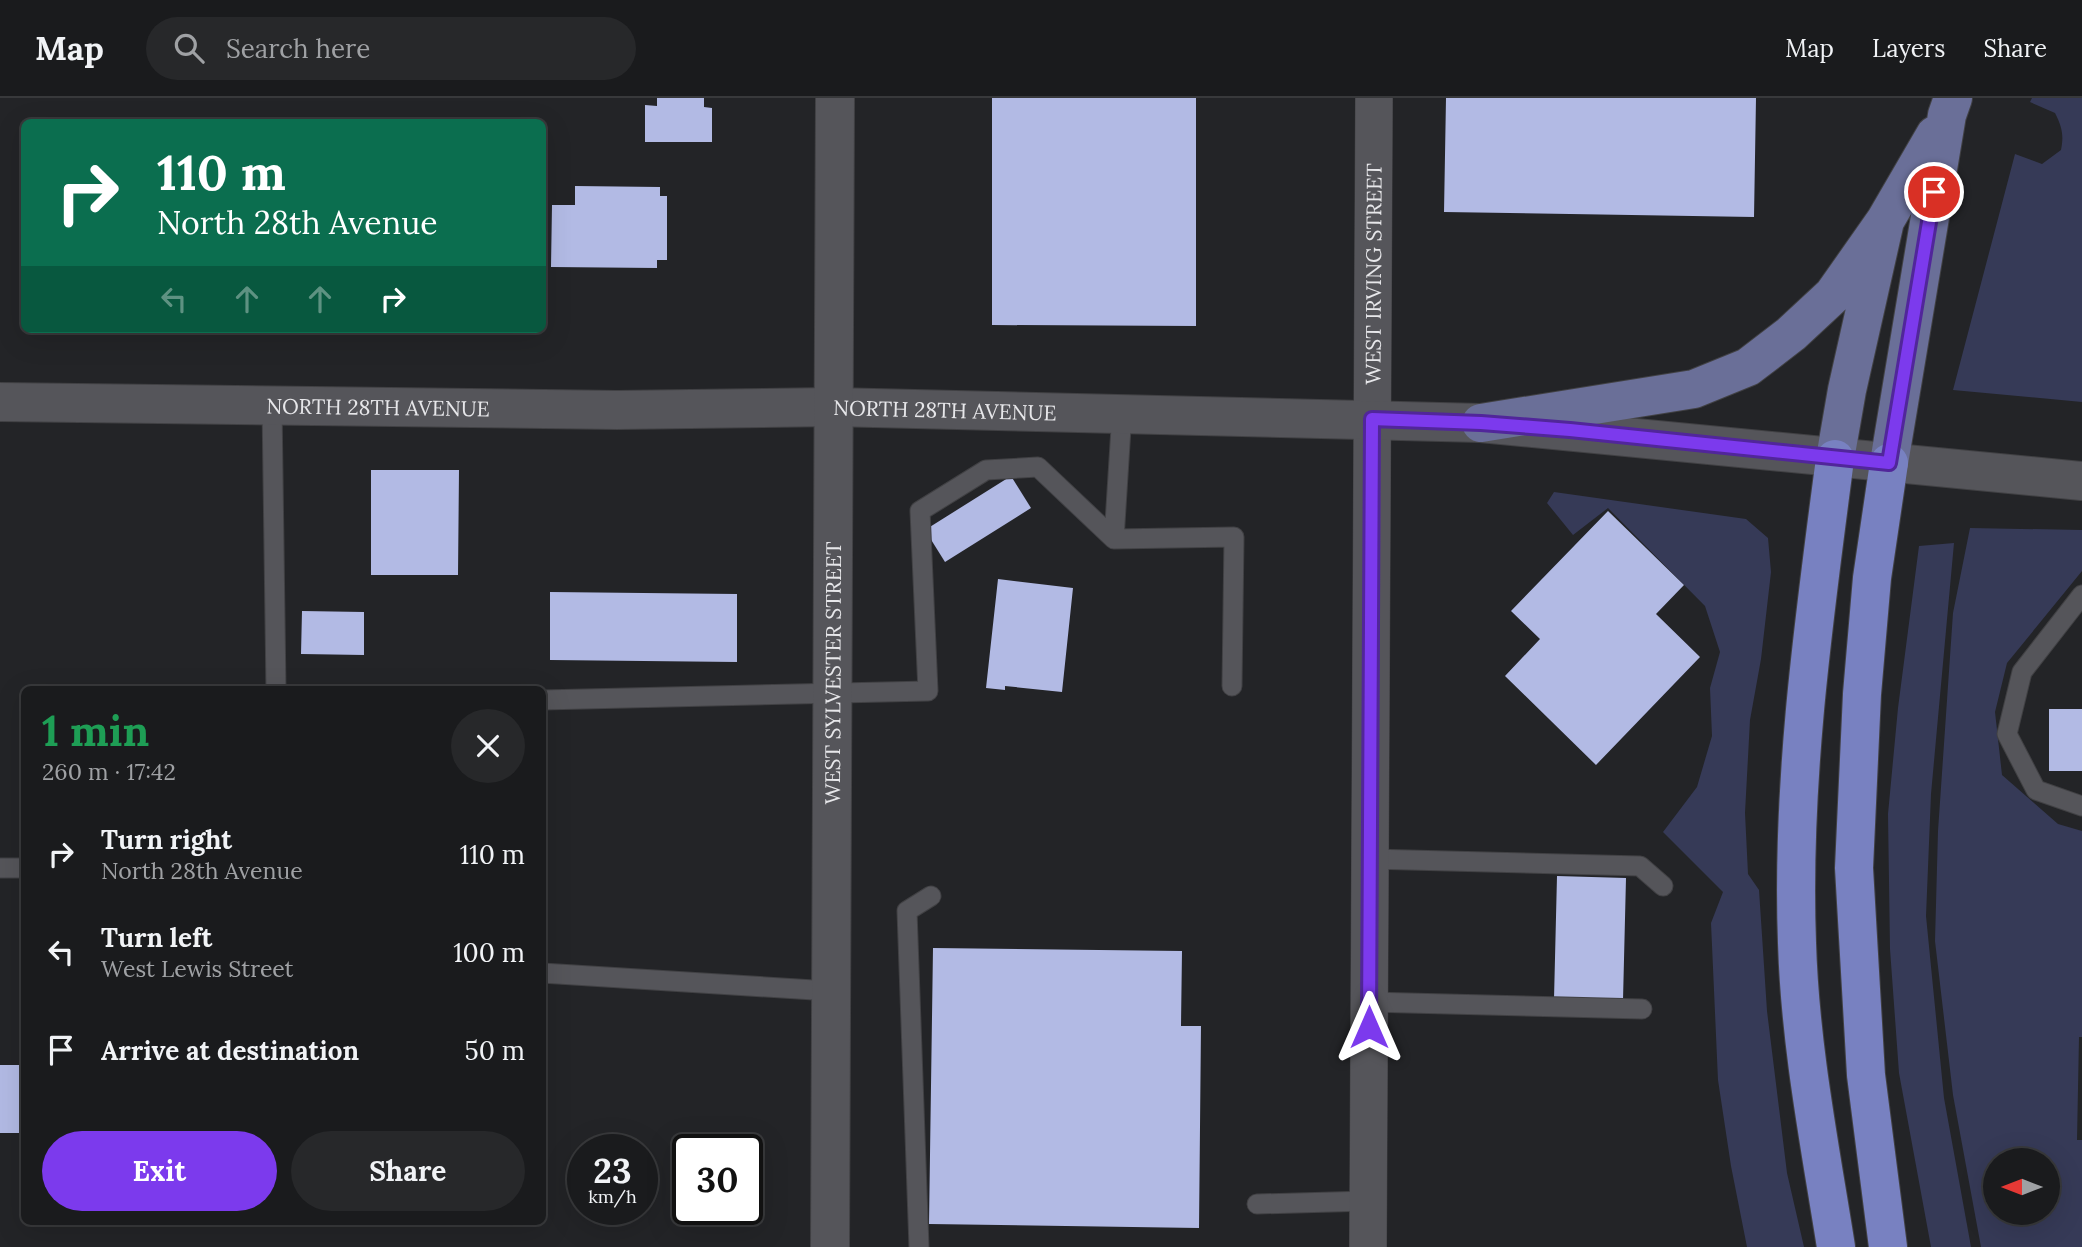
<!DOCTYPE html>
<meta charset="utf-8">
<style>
body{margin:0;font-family:Lora,serif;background:#27282a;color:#f1f3f6;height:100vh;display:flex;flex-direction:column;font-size:26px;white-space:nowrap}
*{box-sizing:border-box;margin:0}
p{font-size:23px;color:#9fa1a4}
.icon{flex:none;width:38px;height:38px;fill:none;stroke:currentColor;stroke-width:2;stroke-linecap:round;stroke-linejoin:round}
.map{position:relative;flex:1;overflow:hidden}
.side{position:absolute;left:21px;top:588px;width:525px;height:539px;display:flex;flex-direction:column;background:#1a1b1d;border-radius:10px;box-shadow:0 7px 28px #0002,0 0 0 2px #38393b}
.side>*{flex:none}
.top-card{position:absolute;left:21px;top:21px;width:525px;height:214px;border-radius:10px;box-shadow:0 7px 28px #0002,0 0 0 2px #38393b;background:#0b6e4f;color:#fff;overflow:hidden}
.needle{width:46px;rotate:270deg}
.buttons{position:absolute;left:1983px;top:1050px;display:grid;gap:14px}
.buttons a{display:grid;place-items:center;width:77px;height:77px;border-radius:50%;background:#1a1b1d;box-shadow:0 7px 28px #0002,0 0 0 2px #38393b;font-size:35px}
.speed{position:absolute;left:567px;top:1036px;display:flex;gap:14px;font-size:35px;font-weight:700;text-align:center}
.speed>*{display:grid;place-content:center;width:91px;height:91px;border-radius:50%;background:#1a1b1d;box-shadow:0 7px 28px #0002,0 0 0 2px #38393b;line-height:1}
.speed small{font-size:18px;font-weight:400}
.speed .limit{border:4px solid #111;border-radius:10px;background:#fff;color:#111}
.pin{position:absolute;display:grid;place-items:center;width:60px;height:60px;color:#fff;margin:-30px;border:4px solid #fff;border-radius:50%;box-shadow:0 2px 7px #0007}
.me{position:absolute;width:77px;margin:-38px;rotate:0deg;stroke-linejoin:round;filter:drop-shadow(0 0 5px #0008)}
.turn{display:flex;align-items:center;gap:24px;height:147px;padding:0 21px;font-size:32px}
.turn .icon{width:91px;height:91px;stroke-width:2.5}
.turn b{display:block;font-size:49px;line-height:60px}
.lanes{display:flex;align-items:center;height:66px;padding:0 21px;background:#0003;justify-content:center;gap:35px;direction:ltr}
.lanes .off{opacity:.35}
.round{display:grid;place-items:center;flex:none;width:74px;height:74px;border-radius:37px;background:#27282a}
.overview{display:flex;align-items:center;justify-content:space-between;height:119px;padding:0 21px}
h1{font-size:42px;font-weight:700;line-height:52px;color:#1e9e55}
.action{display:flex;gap:14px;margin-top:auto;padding:14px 21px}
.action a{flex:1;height:80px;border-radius:42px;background:#7c3aed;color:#fff;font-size:28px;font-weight:700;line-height:80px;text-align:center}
.action a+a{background:#27282a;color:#f1f3f6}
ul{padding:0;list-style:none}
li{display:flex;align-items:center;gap:21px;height:98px;padding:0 21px}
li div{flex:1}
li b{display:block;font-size:26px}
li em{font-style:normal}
header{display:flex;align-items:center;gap:42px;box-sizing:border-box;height:98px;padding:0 35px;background:#1a1b1d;border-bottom:2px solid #38393b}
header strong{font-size:33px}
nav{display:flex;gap:38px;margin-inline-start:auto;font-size:24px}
.search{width:490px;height:63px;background:#27282a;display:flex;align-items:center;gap:18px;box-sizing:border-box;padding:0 24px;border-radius:38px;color:#9fa1a4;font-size:26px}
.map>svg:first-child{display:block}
</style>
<header>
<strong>Map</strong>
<div class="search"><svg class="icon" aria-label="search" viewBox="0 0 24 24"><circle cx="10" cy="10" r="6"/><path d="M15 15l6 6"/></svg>Search here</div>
<nav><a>Map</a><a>Layers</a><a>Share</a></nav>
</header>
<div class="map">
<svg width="2082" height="1149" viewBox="0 0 2082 1149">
<rect width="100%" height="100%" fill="#232427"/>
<path fill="#363a57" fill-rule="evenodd" d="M2032 0H2082V304L1953 292 2015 56 2042 66 2061 52C2064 37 2062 29 2055 15L2030 4Z
M1554 394 1746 421 1768 440 1771 474 1761 561 1750 622 1745 715 1748 776 1759 792 1767 913 1787 1075 1804 1149H1747L1731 1068 1718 982 1711 825 1723 794 1663 734 1697 689 1712 638 1710 590 1720 554 1705 508 1608 410 1573 437 1547 405Z
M1970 430 2082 432V473L2007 565 1995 614 2002 677 2058 726 2082 733V939H2079L2077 1042H2082V1149H1981L1953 997 1935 843 1938 733 1953 515ZM1995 1062H2048V1115H1995Z
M1954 445 1931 696 1926 818 1944 1000 1971 1149H1931L1899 975 1890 851 1888 716 1898 610 1919 448Z"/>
<path fill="#b2bae4" d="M657 0H704V9L712 10V44H645V7L657 8Z
M992 0H1196V228L992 227Z
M1446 0H1756L1754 119 1444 114Z
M575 88 660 89V98H667V162H657V170L551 169 552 107H575Z
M371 372H459L458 477H371Z
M1011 378 1031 410 945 464 925 432Z
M1608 413 1684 487 1656 516 1700 559 1596 667 1505 578 1540 541 1511 513Z
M998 481 1073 490 1062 594 1005 588V592L986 590Z
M550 494 737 496V564L550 562Z
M302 513 364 514V557L301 556Z
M2049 611H2082V673H2049Z
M1557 778 1626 780 1623 902 1554 901Z
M933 850 1182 853 1181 928H1201L1199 1130 929 1126Z
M0 967H24V1035H0Z"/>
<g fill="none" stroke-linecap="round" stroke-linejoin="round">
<defs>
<path id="lane" d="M272 307 276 592
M1114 441 1234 439 1232 588
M2082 497 2022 574 2007 636 2036 692 2082 708
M542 602 928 593 920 413 986 372 1038 369 1114 441 1122 314
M1370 761 1640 768 1663 788
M0 770H24
M542 875 830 893
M1369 904 1642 911
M1257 1106 1368 1103
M919 1149 907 813 931 798"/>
<g id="street">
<path id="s1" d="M1368 1149 1374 0"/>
</g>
<g id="secondary">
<path id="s2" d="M0 304 617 312 833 309 1481 325 2082 383"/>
<path id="s3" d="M830 1149 835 0"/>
</g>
<path id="primary" d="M1481 325 1694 291 1748 269 1791 236 1833 197 1885 123
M1835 361 1847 292 1885 123 1935 37
M1889 365 1947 17 1953 0"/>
<path id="highway" d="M1835 361C1814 521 1791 683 1797 845 1800 947 1820 1048 1836 1149
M1888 1149 1866 977 1854 770 1862 596 1872 480 1889 365"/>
</defs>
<use href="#lane" stroke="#414144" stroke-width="21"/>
<use href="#street" stroke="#414144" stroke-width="38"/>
<use href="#secondary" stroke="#414144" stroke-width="40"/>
<use href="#primary" stroke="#414144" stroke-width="40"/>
<use href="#highway" stroke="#414144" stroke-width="40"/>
<use href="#lane" stroke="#55555a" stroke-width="19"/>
<use href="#street" stroke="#55555a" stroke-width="37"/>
<use href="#secondary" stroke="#55555a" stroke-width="38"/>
<use href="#primary" stroke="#6a6f98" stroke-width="38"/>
<use href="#highway" stroke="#7881c1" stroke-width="38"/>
</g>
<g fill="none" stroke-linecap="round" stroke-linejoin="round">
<defs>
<path id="route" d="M1369 929 1372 321 1481 325 1570 332 1889 365 1934 94"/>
</defs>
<use href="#route" stroke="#51269a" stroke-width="18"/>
<use href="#route" stroke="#7c3aed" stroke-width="12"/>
</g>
<g text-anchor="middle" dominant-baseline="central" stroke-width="7" stroke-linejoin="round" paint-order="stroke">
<g font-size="21" fill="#e7e7ea" stroke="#1a1a1e">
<text stroke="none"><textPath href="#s1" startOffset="973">WEST IRVING STREET</textPath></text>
<text stroke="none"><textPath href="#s2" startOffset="378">NORTH 28TH AVENUE</textPath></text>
<text stroke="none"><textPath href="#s2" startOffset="945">NORTH 28TH AVENUE</textPath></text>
<text stroke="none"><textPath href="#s3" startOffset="574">WEST SYLVESTER STREET</textPath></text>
</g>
</g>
</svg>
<div class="buttons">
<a><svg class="needle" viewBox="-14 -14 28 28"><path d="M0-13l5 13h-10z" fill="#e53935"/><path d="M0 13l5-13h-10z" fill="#9fa1a4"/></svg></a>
</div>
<div class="speed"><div>23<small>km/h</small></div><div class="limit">30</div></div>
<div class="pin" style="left:1934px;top:94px;background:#d93025"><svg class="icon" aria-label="arrive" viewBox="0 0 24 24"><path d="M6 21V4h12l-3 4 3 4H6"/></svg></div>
<svg class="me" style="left:1369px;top:929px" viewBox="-20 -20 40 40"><path d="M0-17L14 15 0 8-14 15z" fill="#7c3aed" stroke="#fff" stroke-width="4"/></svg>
<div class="top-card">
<div class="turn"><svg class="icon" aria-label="right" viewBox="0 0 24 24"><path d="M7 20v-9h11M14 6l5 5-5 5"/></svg><div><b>110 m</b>North 28th Avenue</div></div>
<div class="lanes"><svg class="icon off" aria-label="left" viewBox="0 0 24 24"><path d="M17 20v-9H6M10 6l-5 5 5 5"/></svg><svg class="icon off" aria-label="ahead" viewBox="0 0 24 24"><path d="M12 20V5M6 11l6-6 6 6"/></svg><svg class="icon off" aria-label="ahead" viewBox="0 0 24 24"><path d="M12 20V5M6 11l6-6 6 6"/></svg><svg class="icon" aria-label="right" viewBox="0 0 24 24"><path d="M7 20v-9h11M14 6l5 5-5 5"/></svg></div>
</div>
<section class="side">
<div class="overview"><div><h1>1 min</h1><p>260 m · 17:42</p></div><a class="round"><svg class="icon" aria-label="close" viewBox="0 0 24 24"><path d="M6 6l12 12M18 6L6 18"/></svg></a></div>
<ul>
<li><svg class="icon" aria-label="right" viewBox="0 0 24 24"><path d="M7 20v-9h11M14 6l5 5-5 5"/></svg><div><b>Turn right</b><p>North 28th Avenue</p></div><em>110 m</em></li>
<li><svg class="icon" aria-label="left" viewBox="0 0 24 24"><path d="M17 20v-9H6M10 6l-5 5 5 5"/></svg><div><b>Turn left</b><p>West Lewis Street</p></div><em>100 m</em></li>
<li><svg class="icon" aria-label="arrive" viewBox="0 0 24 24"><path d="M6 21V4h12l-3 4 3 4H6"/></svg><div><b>Arrive at destination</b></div><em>50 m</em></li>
</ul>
<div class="action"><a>Exit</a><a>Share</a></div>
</section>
</div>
